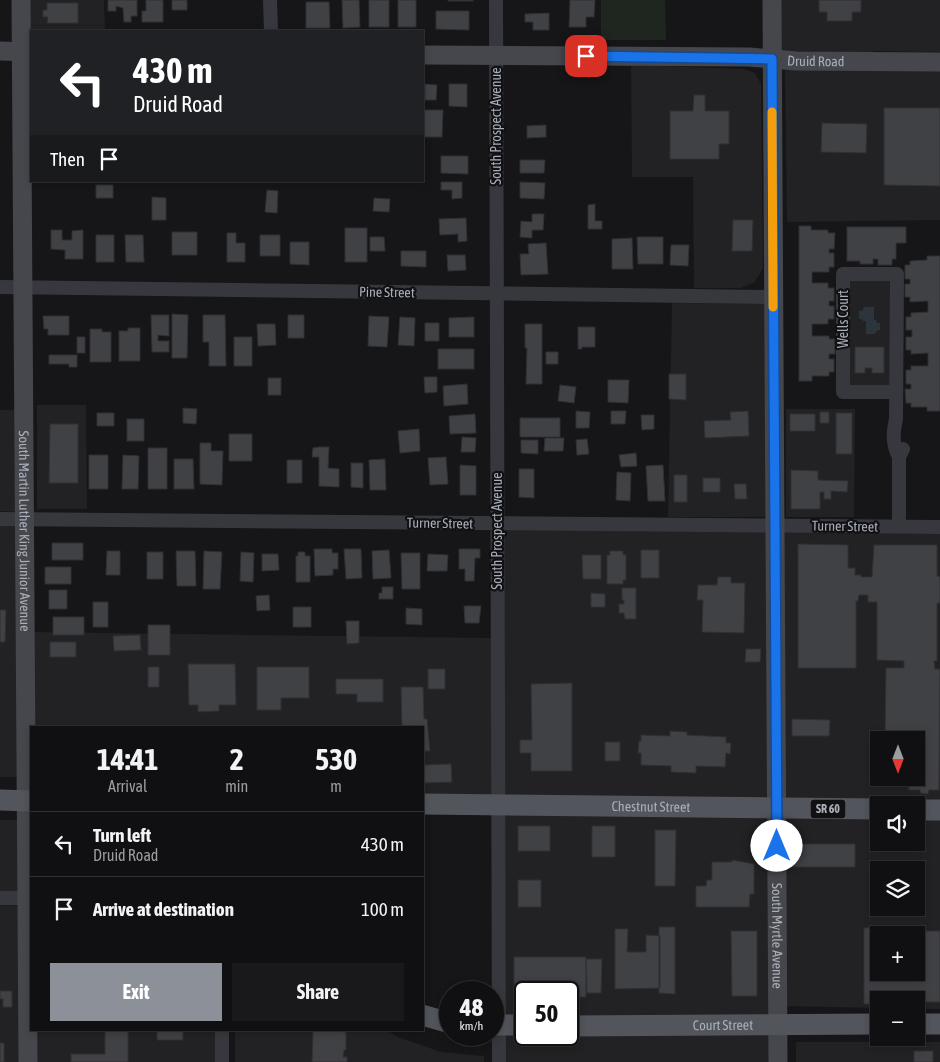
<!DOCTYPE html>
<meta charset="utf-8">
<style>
body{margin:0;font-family:"Asap Condensed",sans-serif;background:#19191b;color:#f1f3f6;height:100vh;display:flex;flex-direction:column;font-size:19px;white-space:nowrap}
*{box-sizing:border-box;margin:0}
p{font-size:16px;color:#9c9d9f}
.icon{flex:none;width:28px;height:28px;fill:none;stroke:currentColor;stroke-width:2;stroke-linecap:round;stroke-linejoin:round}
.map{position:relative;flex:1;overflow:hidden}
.side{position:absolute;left:30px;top:726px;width:394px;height:305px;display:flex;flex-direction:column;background:#101012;border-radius:0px;box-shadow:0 2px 8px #0003,0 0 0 1px #303032}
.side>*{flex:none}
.top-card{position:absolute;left:30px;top:30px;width:394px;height:152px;border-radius:0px;box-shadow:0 2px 8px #0003,0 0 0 1px #303032;background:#202124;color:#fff;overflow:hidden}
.needle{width:32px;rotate:180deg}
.tools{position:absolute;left:870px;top:731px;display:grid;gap:10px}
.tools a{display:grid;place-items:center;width:55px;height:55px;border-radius:0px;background:#101012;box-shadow:0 2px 8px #0003,0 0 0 1px #303032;font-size:25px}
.speed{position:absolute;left:439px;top:981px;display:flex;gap:10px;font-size:25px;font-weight:700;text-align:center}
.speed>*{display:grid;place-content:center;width:65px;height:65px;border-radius:50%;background:#101012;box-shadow:0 2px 8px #0003,0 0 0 1px #303032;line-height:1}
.speed small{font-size:12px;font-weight:400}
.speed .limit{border:2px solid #111;border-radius:8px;background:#fff;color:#111}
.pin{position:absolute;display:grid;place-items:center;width:42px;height:42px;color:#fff;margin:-21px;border-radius:10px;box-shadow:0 2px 8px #0006}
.me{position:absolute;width:55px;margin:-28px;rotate:0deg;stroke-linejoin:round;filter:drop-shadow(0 0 4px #0008)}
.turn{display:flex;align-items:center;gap:18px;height:105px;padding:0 20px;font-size:22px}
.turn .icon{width:65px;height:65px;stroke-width:2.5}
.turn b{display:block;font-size:35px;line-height:42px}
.then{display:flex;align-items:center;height:48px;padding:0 20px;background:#0003;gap:10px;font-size:19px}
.eta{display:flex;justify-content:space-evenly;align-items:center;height:85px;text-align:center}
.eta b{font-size:30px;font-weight:700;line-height:35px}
.primary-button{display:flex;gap:10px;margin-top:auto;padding:10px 20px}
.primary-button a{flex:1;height:58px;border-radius:0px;background:#8c9099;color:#fff;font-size:20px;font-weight:700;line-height:58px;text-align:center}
.primary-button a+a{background:#19191b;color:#f1f3f6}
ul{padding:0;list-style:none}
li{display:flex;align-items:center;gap:15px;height:65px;padding:0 20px;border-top:1px solid #303032}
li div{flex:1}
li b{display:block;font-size:19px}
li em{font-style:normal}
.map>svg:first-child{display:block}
</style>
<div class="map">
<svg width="940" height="1062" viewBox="0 0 940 1062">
<rect width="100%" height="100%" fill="#161618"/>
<path fill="#222225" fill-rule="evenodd" d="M28 0H104L105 31H31V44H28Z
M778 0H940V52L873 51 872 54 778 52Z
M631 65 744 69 755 73 761 84 763 268 755 282 741 288H694L693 177H632Z
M940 69V220L787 222 785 70Z
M850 281H890V385H850Z
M672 303 766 304 768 517H668Z
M37 405H86L87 509H37Z
M786 409H855L854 517H786Z
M0 410H17L18 512 0 511Z
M0 526H18L19 777H0Z
M504 530 768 532 770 801 505 798Z
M781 533 940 534V803L783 802ZM879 740H916V778H879Z
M32 632 491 638 493 798 423 797 422 728H32Z
M505 812 770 815 771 1017 568 1019V992H525V1018H506Z
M783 816 879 817V842H916V817L940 818V1009H916V1000H879V1008L784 1006ZM879 870H916V908H879ZM879 935H916V972H879Z
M0 820H20L21 891H0Z
M0 905 21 906V1062H0Z
M34 1030H215L216 1062H34Z
M235 1030H386L398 1037 441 1052 484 1056V1062H235Z
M506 1032 525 1035H568L771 1032V1062H506Z
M796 1042H940V1062H796Z"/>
<path fill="#1e261f" d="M601 0H665L666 40H601Z"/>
<path fill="#2c353c" d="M864 307H874V320H876L877 323H880V330L877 331 875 334H866V321H863L862 319H859V311H862Z"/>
<path fill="#404145" stroke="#303034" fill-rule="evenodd" d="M108 0H137V16H131V22H124L123 8 116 6V11H108Z
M146 0H163V22H142V11H146Z
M172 0H187V10H172Z
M342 0H359L360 27 343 28Z
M369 0H389V27H369Z
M398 0H416V27H398Z
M448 0H473V1H448Z
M570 0H595L594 17H586V27H569Z
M819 0H861V12H852V21H827V12H819Z
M306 2H329L330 28H306Z
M47 3H78V23H47L48 17H43V10H47Z
M436 11H469V30L436 29Z
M549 13V30H533V22H525V14Z
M425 84 437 85 436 100H425Z
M449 84H467V107L449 106Z
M694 95H705V111H729V144H719V159H670V111H693Z
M884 108H940V186L884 185Z
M424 110H443L442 137H423Z
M822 123 867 124 866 153 821 152Z
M546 125V137L527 138V126Z
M441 156H468V174L441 173Z
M520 160H545L544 173H520Z
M441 182H462V198L452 199V190H441Z
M520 182 545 183 544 199 520 198Z
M96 185H113V198H96Z
M267 190 278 191 277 213 265 212Z
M152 197 166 198V220H152Z
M374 198 390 199 389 212 373 211Z
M595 204V221H602V229H588V205Z
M532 214H544L543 230H532V238L520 237 521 221 532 222Z
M466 218 467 241 458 242V234L440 235 439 219Z
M733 220H753L752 251H732Z
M799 226H811V230H828V233H835L834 249H829V253H834V267H829V272H812V283H828V288H834V301H829V306H834V319H828V324H812V336H829V339H835V354H829V359H834V372H829V376H812V381H799Z
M847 227H906V243H896V259H892V265H878V259H873V264H860V261H847Z
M345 228H367V262H345Z
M51 230H62V240H72V231L83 230V259H65V250L51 249Z
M172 232H197V255H172Z
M227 233H236V243H245V262H227Z
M96 235H114V262H96Z
M125 235H143L144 262H126Z
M260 235H280V256H260Z
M370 237H384L385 251H370Z
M637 237H663V264H638Z
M632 238 633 269H612V239Z
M290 242H309V265L290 264Z
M546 243 548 274 521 275 520 254H529L528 244Z
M671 245H689L688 266 670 265Z
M401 251H426V267L401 266Z
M447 255H465L466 270 448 271Z
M927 256H940V411H927V407H911V403H906L905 389H911V384H906V370H911V366H928V353L911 354V350H906V337H912V330H906V317H911V313L928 312V301L910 302V297H905V284H910V279H905V265H910V261L927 260Z
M172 314 188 315 187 358H172Z
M151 315H169V336L158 335V341H169V352H152Z
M203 315H225L226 366H209V342H203Z
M288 315H304V338H288Z
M43 316H69V335H48V329H44Z
M369 316 389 317 387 347 368 346Z
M400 317 415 318 414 346 398 345Z
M474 317V337H449V318Z
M425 323H439V341H425Z
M257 324H275L276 345 258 346Z
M525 324H542V384H526L527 348H525Z
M578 327H595V347H582V349H578Z
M128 328H140V361H119V331H128Z
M90 329H102V332H111V362H90Z
M77 337H85V353H77Z
M234 337H252V366H234Z
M855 347H884V373H872V368H865V373H855Z
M438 349H474V369H438Z
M546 352H558V364H546Z
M49 355H77V367H69V364H49Z
M669 374H686V400L669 399Z
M424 377H437V392L425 393Z
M268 378H281V395H268Z
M608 380H629L628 403 608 402Z
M467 384 468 404 444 406 443 386Z
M560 385 576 387 574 403 558 401Z
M183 408 197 409 196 424 183 423Z
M576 411 590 412 589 428H576Z
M611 411H626L625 424H611Z
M748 411 749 436 705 438 704 421 731 420 730 412Z
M820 412H829V423H820Z
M97 413H114V426H97Z
M836 413H852V454H836Z
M475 414 476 433 450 434 449 416Z
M790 414H815V431H790Z
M641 415H654V429L642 430Z
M520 418H560V437H520Z
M127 419H144V441H127Z
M50 424H78V483H49Z
M419 429 420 451 400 453 398 431Z
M229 434H252V461H229Z
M462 437 476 438 475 452H461Z
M545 438H564L563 451H544Z
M587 439 589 454 577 455 576 440Z
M521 440H538V454L521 453Z
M200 443H211V451H223L222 485 200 484Z
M319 447H329L328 468 339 469V487L319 486V457H312L313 448Z
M148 448H167V489H148Z
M636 453 637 466 621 467 619 455Z
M89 455H108V489H89Z
M123 455 139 456 138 489H122Z
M446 457 448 484 430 485 428 458Z
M174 459H193L194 489H174Z
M385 459 386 490H370L369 460Z
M287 460H302V483H287Z
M351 463H363V488L351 487Z
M460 465 476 466V495H460Z
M663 465 665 501H648L646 466Z
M519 469H534V498L519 497Z
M791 470 818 471V480L848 481 847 492 831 491V499H824V492H820V509H791Z
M617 472 631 473 630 501 616 500Z
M674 475H687V502H674Z
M703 478H720V492H703Z
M734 484H746L747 499H735Z
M52 543H83V560H52Z
M798 544 848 545V568H855V575H861V577H872L874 545H937V576L940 577V603H937V661H934L935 669H940L939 790H929L928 794 920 793V790H909V786L884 785 885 778H916V740H885L886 668H904V661L877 660V602H868V595H859L858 601H856V668H798Z
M314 549H332V553H338V569H333V575L315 576Z
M344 549H361L362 578 346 579Z
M459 549H480V558H475L474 581H465V569H459Z
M389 550 391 578 373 579 372 551Z
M641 550H659V578H641Z
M107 551H120V575H106Z
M176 551H195L196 586H177Z
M204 551 222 552 220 589H203Z
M610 551H623V555H626V580H623V584H607V555H610Z
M147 552H163V579H147Z
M241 552 254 553 253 582 240 581Z
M298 552H305V556H310V582H296V556H298Z
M401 553H420V589H402Z
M262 554H278L279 570 262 571Z
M428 554 448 555 447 571H427Z
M582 555H601V579H583Z
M45 567H71V584H45Z
M718 577H731V583H745L744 633 702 632 703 600H697L698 585H717Z
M382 587H393V599H379V593H382Z
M622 588H636V619H625L624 613H619V604H624V600H622Z
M49 590H67V609H49Z
M591 593 605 594V607H591Z
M269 595 270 610 257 611 256 596Z
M93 602H108V627H93Z
M464 606H481L479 623H465Z
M293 607H311V627H293Z
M406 608 422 609V625L406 624Z
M0 610H6L5 642H0Z
M53 617H84V635H53Z
M346 621H359V643L347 644Z
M148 625H170V655H148Z
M140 635 141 650 114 651 113 636Z
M50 642H76V657H50Z
M746 649H761L760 662H745Z
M188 664H235L236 705H219V711L198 712V705H189Z
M148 667H159V687H148Z
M257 667H309V698H281V710H257Z
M428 669H445V689H428Z
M336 679H383V702H357V694H336Z
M572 683V771H531V753H520V740H532L531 684Z
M401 687H423L424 719H427L430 751H424V765L451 764 452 782 422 783V728H402Z
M792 719 830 720 829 736H792Z
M670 731 687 732V735L726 737V743H731L730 754 726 753 725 767 696 766V773L671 772V766L641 765V753H638L639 741H641V735L670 736Z
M605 742H620V761H605Z
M518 826H550V851H518Z
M592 826H615V857H592Z
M655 830H676L675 886H655Z
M792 844H855V867H792Z
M732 860 754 864V894H750L749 907H696V886H706L707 880H712V862H732Z
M518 880H541V907H518Z
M659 927H675V994L659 993Z
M904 927V931H940V1002H920V1004H916V1000H879V1004H864V928ZM879 935H916V972H879Z
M615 929H628L627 952H646V935L660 936V988L615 989Z
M731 931H757V996H732Z
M514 957H586V997H568V992H525V997L514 996Z
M586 959H602L601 993H587Z
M0 991H12V1007H3V999H0Z
M105 1030H128V1062H71V1054H105Z
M157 1030H183V1040H157Z
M311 1030H343V1032H346V1050H344L343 1057H347V1062H312L313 1032Z
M0 1043H4V1062H0Z
M914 1051H933V1062H914Z"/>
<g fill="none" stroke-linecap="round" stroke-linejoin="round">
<path stroke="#37383d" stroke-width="14" d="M270 0 271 31
M496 0 499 1062
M0 287 773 297
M896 392H843V274H897L896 419C893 432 892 444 899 457
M0 519 940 527
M899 527V457L903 449
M0 898H27
M222 1030V1062"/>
<g stroke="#45474d" stroke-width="19">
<path id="s1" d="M21 0 28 1062"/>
<path id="s2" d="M772 0 778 1062"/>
<path d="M0 51 31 52"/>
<path id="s3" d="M422 55 749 57 796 61 940 62"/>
</g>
<g stroke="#53555c" stroke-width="21">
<path d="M0 800 31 801"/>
<path id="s4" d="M422 804 879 809"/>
<path d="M916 810H940"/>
<path d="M422 1015 450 1023"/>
<path d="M916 1024H940"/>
<path d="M492 1025H525"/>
<path id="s5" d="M568 1026 879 1024"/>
</g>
</g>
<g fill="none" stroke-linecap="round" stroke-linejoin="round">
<defs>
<path id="route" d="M586 56 772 59 777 846"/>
</defs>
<use href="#route" stroke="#114b97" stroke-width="12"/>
<use href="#route" stroke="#1a73e8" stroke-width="9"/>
<path stroke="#f59e0b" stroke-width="9" d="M772 112 773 307"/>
</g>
<g text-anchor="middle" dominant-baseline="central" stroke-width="4.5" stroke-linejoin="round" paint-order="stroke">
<rect fill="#111113" stroke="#7b7e86" stroke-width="1" x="810.5" y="799.5" width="35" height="19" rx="4"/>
<g font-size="12" font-weight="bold" fill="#a8adb8">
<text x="828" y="809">SR 60</text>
</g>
<g font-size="14" fill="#a8adb8" stroke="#111113">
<text stroke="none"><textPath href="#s3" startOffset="394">Druid Road</textPath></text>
<text transform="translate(496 126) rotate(-90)">South Prospect Avenue</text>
<text transform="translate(387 292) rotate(1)">Pine Street</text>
<text transform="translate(843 319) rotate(-90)">Wells Court</text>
<text transform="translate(440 523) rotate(1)">Turner Street</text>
<text transform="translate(845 526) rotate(1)">Turner Street</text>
<text stroke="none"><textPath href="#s1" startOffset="531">South Martin Luther King Junior Avenue</textPath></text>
<text transform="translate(497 531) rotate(-90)">South Prospect Avenue</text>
<text stroke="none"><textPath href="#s4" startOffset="229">Chestnut Street</textPath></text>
<text stroke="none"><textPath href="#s2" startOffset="936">South Myrtle Avenue</textPath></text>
<text stroke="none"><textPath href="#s5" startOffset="155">Court Street</textPath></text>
</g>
</g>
</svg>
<div class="tools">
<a><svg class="needle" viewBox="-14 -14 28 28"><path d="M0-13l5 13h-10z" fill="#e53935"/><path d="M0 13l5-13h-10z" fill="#9c9d9f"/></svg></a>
<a><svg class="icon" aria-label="sound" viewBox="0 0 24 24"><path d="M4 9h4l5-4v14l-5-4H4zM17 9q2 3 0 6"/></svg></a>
<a><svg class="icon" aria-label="layers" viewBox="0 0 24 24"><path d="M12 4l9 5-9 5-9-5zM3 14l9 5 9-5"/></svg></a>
<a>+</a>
<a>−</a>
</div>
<div class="speed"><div>48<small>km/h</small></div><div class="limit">50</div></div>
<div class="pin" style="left:586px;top:56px;background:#d93025"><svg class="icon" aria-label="arrive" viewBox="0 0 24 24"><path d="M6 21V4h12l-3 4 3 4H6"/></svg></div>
<svg class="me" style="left:777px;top:846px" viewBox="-20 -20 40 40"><circle r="19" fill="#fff"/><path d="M0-13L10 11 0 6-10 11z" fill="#1a73e8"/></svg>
<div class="top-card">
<div class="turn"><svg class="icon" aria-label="left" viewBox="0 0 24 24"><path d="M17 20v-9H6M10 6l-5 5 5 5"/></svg><div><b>430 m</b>Druid Road</div></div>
<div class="then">Then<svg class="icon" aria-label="arrive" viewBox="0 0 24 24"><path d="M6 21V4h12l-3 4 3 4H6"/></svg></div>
</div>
<section class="side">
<div class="eta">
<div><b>14:41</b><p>Arrival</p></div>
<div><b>2</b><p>min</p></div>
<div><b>530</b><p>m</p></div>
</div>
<ul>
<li><svg class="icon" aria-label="left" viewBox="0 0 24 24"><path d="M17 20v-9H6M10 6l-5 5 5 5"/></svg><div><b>Turn left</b><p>Druid Road</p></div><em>430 m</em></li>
<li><svg class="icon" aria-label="arrive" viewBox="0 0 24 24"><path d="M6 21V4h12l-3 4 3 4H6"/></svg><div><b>Arrive at destination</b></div><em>100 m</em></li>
</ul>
<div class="primary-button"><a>Exit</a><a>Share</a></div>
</section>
</div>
